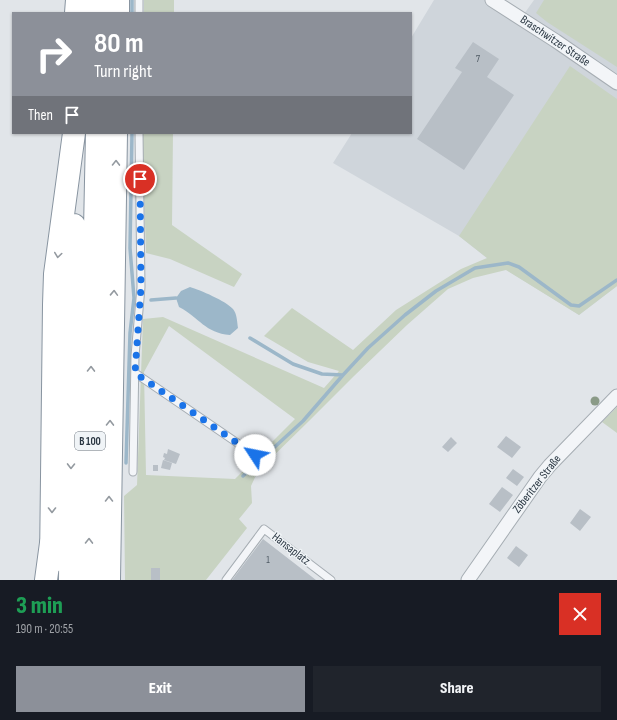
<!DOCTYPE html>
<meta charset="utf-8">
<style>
body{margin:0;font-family:"Sofia Sans Condensed",sans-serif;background:#20242c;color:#f1f3f6;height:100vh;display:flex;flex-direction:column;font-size:15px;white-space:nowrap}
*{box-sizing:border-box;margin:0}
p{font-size:13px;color:#9ea1a6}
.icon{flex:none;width:22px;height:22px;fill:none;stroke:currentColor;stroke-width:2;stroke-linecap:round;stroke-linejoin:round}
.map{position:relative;height:580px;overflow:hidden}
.panel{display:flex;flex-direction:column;background:#171b24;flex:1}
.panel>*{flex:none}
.top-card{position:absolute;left:12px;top:12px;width:400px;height:122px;border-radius:0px;box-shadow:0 1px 3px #0004;background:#8c9099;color:#fff;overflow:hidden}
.pin{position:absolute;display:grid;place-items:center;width:34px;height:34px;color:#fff;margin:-17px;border:2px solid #fff;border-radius:50%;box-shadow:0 1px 4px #0007}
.me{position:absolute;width:44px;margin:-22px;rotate:304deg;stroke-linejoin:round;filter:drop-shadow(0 0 3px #0008)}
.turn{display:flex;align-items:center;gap:14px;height:84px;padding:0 16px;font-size:18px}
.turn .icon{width:52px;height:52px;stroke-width:2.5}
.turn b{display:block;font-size:28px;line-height:34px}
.then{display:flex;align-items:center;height:38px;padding:0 16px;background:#0003;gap:8px;font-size:15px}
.round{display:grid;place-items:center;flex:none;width:42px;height:42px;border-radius:0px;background:#20242c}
.summary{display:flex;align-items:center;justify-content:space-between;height:68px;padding:0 16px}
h1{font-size:24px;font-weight:800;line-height:30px;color:#1e9e55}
.primary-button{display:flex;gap:8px;margin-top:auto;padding:8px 16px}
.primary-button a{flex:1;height:46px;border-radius:0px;background:#8c9099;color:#fff;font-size:16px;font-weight:800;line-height:46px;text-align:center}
.primary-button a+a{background:#20242c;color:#f1f3f6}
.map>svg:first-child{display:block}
</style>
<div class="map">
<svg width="617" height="580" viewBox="0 0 617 580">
<rect width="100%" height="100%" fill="#e1e5e9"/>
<path fill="#cfd5db" d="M434 0H501L524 14 534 0H617V286L579 315 487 258 459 236 333 163 352 133H411V38Z"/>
<path fill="#c8d3c2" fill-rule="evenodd" d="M144 0H174V13H144Z
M544 0H617V67L547 22 536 13Z
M570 66 617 99V286L579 315 506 270 473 278 448 289 407 325 354 376 309 421 258 471 251 486 252 503 239 519 247 528 206 580H125L124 496 137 485 143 319 163 317 324 388 339 371 308 362 264 336 292 308 353 350 396 310 461 269 487 258 459 236ZM169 326 295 419 235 479 146 475 144 372Z
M142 133H173L172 225 242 274 234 287 170 259 146 253Z
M617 407V433L602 422Z"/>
<path fill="#9cb7c9" d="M190 287C200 290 226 301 233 309 237 314 237 321 238 328L230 335C205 333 200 318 179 307L176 298 181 291Z"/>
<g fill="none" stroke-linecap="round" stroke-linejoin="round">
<path stroke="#9cb7c9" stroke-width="3.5" d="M132 0V13
M151 300 176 298
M250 338 293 364 322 374 343 375 368 348 405 315 436 291 475 268 508 263 519 267 571 305 579 306 617 280
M126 463 130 333 134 298 130 248 132 133
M243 476 303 421 343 375"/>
</g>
<path fill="#b8bfc6" d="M473 42 499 59 487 77 514 95 464 170 417 139 462 72 455 68Z
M506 436 521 447 512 458 497 447Z
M451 437 457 443 448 452 442 447Z
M168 449 180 454 176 464 164 460 165 458 163 457 164 453 167 454Z
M163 460 172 463 170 470 161 468Z
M153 465H158V471H153Z
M513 469 524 477 517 486 506 478Z
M502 487 513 495 500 512 489 504Z
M580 509 591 517 580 531 570 523Z
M263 539 316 580H232Z
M516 546 528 555 519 567 507 558Z
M151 568H160V580H151Z"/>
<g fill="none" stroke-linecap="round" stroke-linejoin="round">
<defs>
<path id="service" d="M139 13V0
M135 373 255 455
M133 472 135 356 141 287 139 133
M226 580 264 529 331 580"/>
<path id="minor" d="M492 0 556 41 617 83
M468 580 540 477 550 465 617 396"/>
<path id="trunk" d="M76 13 77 0
M98 13V0
M118 13V0
M51 563 54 305 55 274 74 133
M70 580 74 225
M89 580 92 301 95 230 97 133
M109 580 116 133"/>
<path id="motorway" d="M46 580 51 543"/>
</defs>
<use href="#service" stroke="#a6adb3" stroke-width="9"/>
<use href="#minor" stroke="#a6adb3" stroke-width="15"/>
<use href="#trunk" stroke="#8894a0" stroke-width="24"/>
<use href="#motorway" stroke="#8894a0" stroke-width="24"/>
<use href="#service" stroke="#f3f5f8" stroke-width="7"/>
<use href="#minor" stroke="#f3f5f8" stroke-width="13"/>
<use href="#trunk" stroke="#fff" stroke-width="22"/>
<use href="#motorway" stroke="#fff" stroke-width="22"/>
</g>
<circle fill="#8a9a87" cx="595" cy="401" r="4.5"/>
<defs><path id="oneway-chevron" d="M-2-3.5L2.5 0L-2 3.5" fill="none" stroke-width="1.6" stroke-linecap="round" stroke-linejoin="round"/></defs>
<g stroke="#949aa0">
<use href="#oneway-chevron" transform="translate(116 163) rotate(-89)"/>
<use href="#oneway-chevron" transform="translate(58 255) rotate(98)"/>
<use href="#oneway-chevron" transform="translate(114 293) rotate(-88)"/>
<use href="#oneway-chevron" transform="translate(91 369) rotate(-89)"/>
<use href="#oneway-chevron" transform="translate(110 423) rotate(-89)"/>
<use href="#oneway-chevron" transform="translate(71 466) rotate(91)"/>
<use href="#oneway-chevron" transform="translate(109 499) rotate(-90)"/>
<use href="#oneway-chevron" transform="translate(52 510) rotate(90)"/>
<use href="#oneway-chevron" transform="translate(89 541) rotate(-89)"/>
</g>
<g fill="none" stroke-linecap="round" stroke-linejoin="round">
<path stroke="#1a73e8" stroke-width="7" stroke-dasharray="0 12.6" d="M140 179 141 287 135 373 255 455"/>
</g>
<g text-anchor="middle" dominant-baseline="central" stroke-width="3" stroke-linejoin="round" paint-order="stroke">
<g font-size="10" fill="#4d5862">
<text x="478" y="59">7</text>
<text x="268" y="560">1</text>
</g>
<rect fill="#f0f4f7" stroke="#656e78" stroke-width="1" x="75" y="432" width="30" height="18" rx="3"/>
<g font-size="11" font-weight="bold" fill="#293541">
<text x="90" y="441">B 100</text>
</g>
<g font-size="12" fill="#293541" stroke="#f0f4f7">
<text transform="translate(555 41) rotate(34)">Braschwitzer Straße</text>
<text transform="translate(537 484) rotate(-52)">Zöberitzer Straße</text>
<text transform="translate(291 549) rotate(38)">Hansaplatz</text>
</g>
</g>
</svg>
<div class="pin" style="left:140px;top:179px;background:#d93025"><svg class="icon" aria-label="arrive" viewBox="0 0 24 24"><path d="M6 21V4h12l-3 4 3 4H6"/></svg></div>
<svg class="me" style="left:255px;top:455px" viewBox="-20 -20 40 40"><circle r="19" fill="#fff"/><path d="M0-13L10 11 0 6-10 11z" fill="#1a73e8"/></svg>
<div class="top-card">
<div class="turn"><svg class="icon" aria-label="right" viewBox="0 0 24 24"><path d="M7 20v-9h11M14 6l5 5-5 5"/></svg><div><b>80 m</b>Turn right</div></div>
<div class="then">Then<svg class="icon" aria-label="arrive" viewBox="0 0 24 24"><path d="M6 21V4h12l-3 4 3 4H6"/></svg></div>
</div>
</div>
<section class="panel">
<div class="summary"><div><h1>3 min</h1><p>190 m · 20:55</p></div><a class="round" style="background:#d93025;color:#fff"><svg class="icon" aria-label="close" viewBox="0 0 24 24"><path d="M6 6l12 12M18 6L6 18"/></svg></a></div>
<div class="primary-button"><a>Exit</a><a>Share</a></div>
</section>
